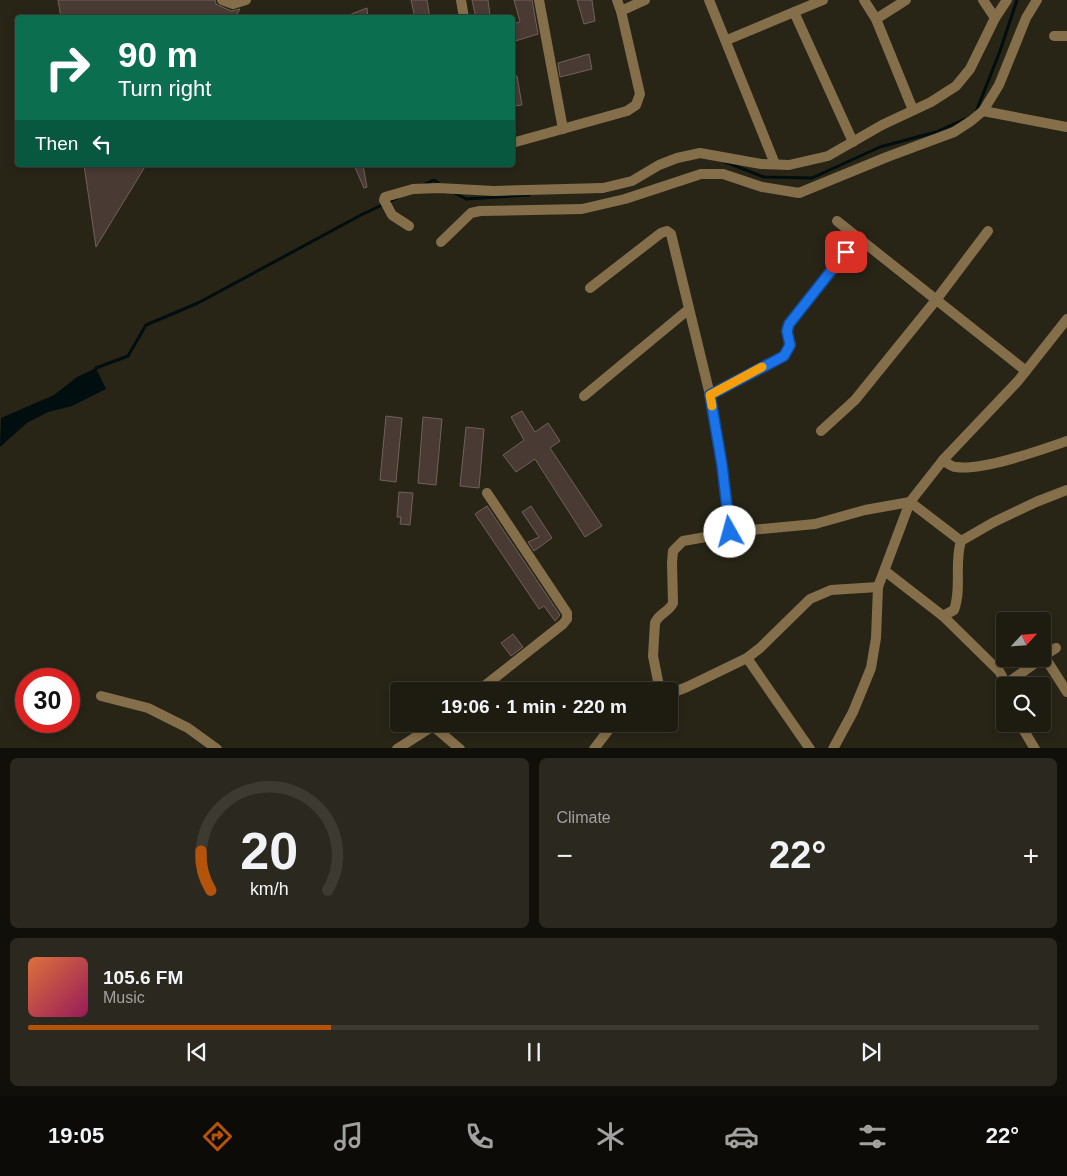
<!DOCTYPE html>
<meta charset="utf-8">
<style>
body{margin:0;font-family:Helvetica,sans-serif;background:#2b291f;color:#f1f3f6;height:100vh;display:flex;flex-direction:column;font-size:19px;white-space:nowrap}
*{box-sizing:border-box;margin:0}
p{font-size:16px;color:#a1a19f}
.icon{flex:none;width:28px;height:28px;fill:none;stroke:currentColor;stroke-width:2;stroke-linecap:round;stroke-linejoin:round}
.map{position:relative;height:748px;overflow:hidden}
.sheet{display:flex;flex-direction:column;gap:10px;padding:10px;background:#100f09;flex:1}
.sheet>*{flex:none}
.banner{position:absolute;left:15px;top:15px;width:500px;height:152px;border-radius:5px;box-shadow:0 2px 8px #0003,0 0 0 1px #3c3a31;background:#0b6e4f;color:#fff;overflow:hidden}
.needle{width:32px;rotate:64deg}
.fabs{position:absolute;left:996px;top:612px;display:grid;gap:10px}
.fabs a{display:grid;place-items:center;width:55px;height:55px;border-radius:5px;background:#1e1c11;box-shadow:0 2px 8px #0003,0 0 0 1px #3c3a31;font-size:25px}
.speed{position:absolute;left:15px;top:668px;display:flex;gap:10px;font-size:25px;font-weight:700;text-align:center}
.speed>*{display:grid;place-content:center;width:65px;height:65px;border-radius:50%;background:#1e1c11;box-shadow:0 2px 8px #0003,0 0 0 1px #3c3a31;line-height:1}
.speed .limit{border:8px solid #d22;background:#fff;color:#111}
.pin{position:absolute;display:grid;place-items:center;width:42px;height:42px;color:#fff;margin:-21px;border-radius:10px;box-shadow:0 2px 8px #0006}
.me{position:absolute;width:55px;margin:-28px;rotate:353deg;stroke-linejoin:round;filter:drop-shadow(0 0 4px #0008)}
.turn{display:flex;align-items:center;gap:18px;height:105px;padding:0 20px;font-size:22px}
.turn .icon{width:65px;height:65px;stroke-width:2.5}
.turn b{display:block;font-size:35px;line-height:42px}
.then{display:flex;align-items:center;height:48px;padding:0 20px;background:#0003;gap:10px;font-size:19px}
.big{font-size:38px;font-weight:700;line-height:1.1}
.sheet .widget{flex:1;display:flex;flex-direction:column;justify-content:center;gap:8px;min-width:0;padding:0 18px;border-radius:8px;background:#2b291f}
.sheet .dial{align-items:center;gap:0}
.dial svg{height:130px;overflow:visible;fill:none;stroke:#3c3a31;stroke-width:7;stroke-linecap:round;text-anchor:middle}
.dial text{fill:#f1f3f6;stroke:none}
.song{display:flex;align-items:center;gap:15px}
.cover{width:60px;height:60px;border-radius:8px;background:linear-gradient(135deg,hsl(20 70% 55%),hsl(330 70% 35%))}
.played{height:5px;border-radius:2px;background:linear-gradient(90deg,#b45309 30%,#3c3a31 30%)}
.keys{display:flex;justify-content:space-around;direction:ltr}
.heat{display:flex;justify-content:space-between;align-items:center;font-size:28px;direction:ltr}
.sheet .tiles{flex:1;display:grid;gap:10px;grid-template-columns:1fr 1fr}
.widget:last-child{grid-column:span 2}
.trip{position:absolute;left:390px;top:682px;width:288px;height:50px;border-radius:5px;background:#1e1c11;box-shadow:0 2px 8px #0003,0 0 0 1px #3c3a31;font-weight:700;line-height:50px;text-align:center}
.tab-bar{display:flex;height:80px;justify-content:space-around;align-items:center;background:#0c0b07;color:#a1a19f}
.tab-bar .icon{width:35px;height:35px}
.tab-bar .on{color:#b45309}
.tab-bar b{font-size:22px;color:#f1f3f6}
.map>svg:first-child{display:block}
</style>
<div class="map">
<svg width="1067" height="749" viewBox="0 0 1067 749">
<rect width="100%" height="100%" fill="#282517"/>
<!-- water -->
<polygon fill="#000e0f" points="96,368 106,389 72,406 48,412 27,423 0,447 1,418 54,395 77,377"/>
<g fill="none" stroke-linecap="round" stroke-linejoin="round">
<!-- stream -->
<g stroke="#000e0f" stroke-width="3">
<polyline points="976,112 1000,51 1017,0"/>
<polyline points="725,162 764,177 812,178 880,147 936,132 965,119"/>
<polyline points="425,184 434,180 441,185"/>
<polyline points="455,193 466,199 529,195"/>
<polyline points="96,368 128,356 146,325 198,303 361,215 397,198"/>
</g>
</g>
<!-- building -->
<g fill="#493a33" stroke="#716159">
<polygon points="58,0 215,0 216,4 220,6 231,11 240,9 235,18 61,18"/>
<polygon points="411,0 427,0 430,18 415,18"/>
<polygon points="472,0 488,0 490,15 476,18"/>
<polygon points="514,0 532,0 538,34 512,42 512,24 520,22"/>
<polygon points="577,0 592,0 595,21 584,24"/>
<polygon points="367,8 368,18 344,18 344,17"/>
<polygon points="589,54 592,69 560,77 558,63"/>
<polygon points="512,76 517,76 522,105 514,106"/>
<polygon points="84,165 146,165 96,247"/>
<polygon points="354,165 363,165 367,187 364,188"/>
<polygon points="522,411 535,432 548,423 560,441 550,448 602,526 585,537 535,459 516,472 503,455 524,440 511,417"/>
<polygon points="386,416 402,418 396,482 380,480"/>
<polygon points="423,417 442,419 436,485 418,483"/>
<polygon points="466,427 484,429 479,488 460,486"/>
<polygon points="399,492 413,493 410,525 400,524 401,517 397,517"/>
<polygon points="487,506 560,615 555,621 544,606 539,609 475,514"/>
<polygon points="531,506 552,538 534,551 528,542 539,537 522,512"/>
<polygon points="513,634 523,647 511,656 501,643"/>
</g>
<g fill="none" stroke-linecap="round" stroke-linejoin="round">
<!-- minor -->
<g stroke="#856f4b" stroke-width="10">
<polyline points="222,0 233,4 246,0"/>
<polyline points="461,0 464,18"/>
<polyline points="539,0 563,129"/>
<polyline points="709,0 775,164"/>
<polyline points="864,0 876,19 913,110"/>
<polyline points="983,0 995,18"/>
<polyline points="621,11 645,0"/>
<polyline points="794,12 853,142"/>
<polyline points="876,19 906,0"/>
<polyline points="1054,36 1067,36"/>
<polyline points="727,40 823,0"/>
<polyline points="983,111 1067,127"/>
<polyline points="512,143 627,111 636,105 640,94 621,11 617,0"/>
<polyline points="837,221 1026,371"/>
<polyline points="409,226 392,215 384,200 385,197 413,189 438,188 494,191 603,188 632,181 659,165 677,158 700,153 761,164 789,165 828,156 882,125 931,102 956,86 970,69 995,18 1007,0"/>
<polyline points="441,242 471,213 480,211 582,209 625,199 701,174 723,174 762,187 799,193 887,157 954,132 971,121 983,111 999,85 1026,18 1037,0"/>
<polyline points="590,288 661,233 667,231 671,234 710,395 722,465 730,533"/>
<polyline points="710,395 784,356 791,345 787,331 789,324 858,238"/>
<polyline points="584,396 689,309"/>
<polyline points="821,431 855,400 936,300 988,231"/>
<path d="M943,460C947,463 952,467 956,467C982,471 1041,450 1067,441"/>
<polyline points="885,571 943,616 999,671 1002,676 1005,698"/>
<path d="M943,616L954,610C962,589 954,563 961,541L994,522L1036,502L1067,490"/>
<polyline points="1044,656 1067,692"/>
<polyline points="1042,657 1056,648"/>
<polyline points="747,658 810,749"/>
<polyline points="1003,686 1041,659"/>
<polyline points="478,691 563,624 567,619 567,613 487,493"/>
<path d="M660,691L653,656L655,623C658,614 669,612 673,603L672,563L673,551L683,541L740,531L815,524L865,510L910,502L961,541"/>
<polyline points="669,694 687,687 747,658 760,648 810,599 831,590 878,587"/>
<polyline points="101,696 148,708 188,728 217,749"/>
<polyline points="1020,724 1035,749"/>
<polyline points="397,749 433,726 460,749"/>
<polyline points="594,749 613,724"/>
<polyline points="833,749 853,712 871,668 876,638 878,587 910,502 943,460 1018,381 1067,319"/>
</g>
</g>
<g fill="none" stroke-linecap="round" stroke-linejoin="round">
<defs>
<polyline id="route" points="730,532 722,465 710,395 784,356 790,345 787,331 789,324 846,252"/>
</defs>
<!-- route casing -->
<use href="#route" stroke="#114b97" stroke-width="12"/>
<!-- route -->
<use href="#route" stroke="#1a73e8" stroke-width="9"/>
<!-- slow -->
<polyline stroke="#f59e0b" stroke-width="9" points="712,406 710,395 762,367"/>
</g>
</svg>
<div class="fabs">
<a><svg class="needle" viewBox="-14 -14 28 28"><path d="M0-13l5 13h-10z" fill="#e53935"/><path d="M0 13l5-13h-10z" fill="#a1a19f"/></svg></a>
<a><svg class="icon" aria-label="search" viewBox="0 0 24 24"><circle cx="10" cy="10" r="6"/><path d="M15 15l6 6"/></svg></a>
</div>
<div class="speed"><div class="limit">30</div></div>
<div class="pin" style="left:846px;top:252px;background:#d93025"><svg class="icon" aria-label="arrive" viewBox="0 0 24 24"><path d="M6 21V4h12l-3 4 3 4H6"/></svg></div>
<svg class="me" style="left:730px;top:532px" viewBox="-20 -20 40 40"><circle r="19" fill="#fff"/><path d="M0-13L10 11 0 6-10 11z" fill="#1a73e8"/></svg>
<div class="trip">19:06 · 1 min · 220 m</div>
<div class="banner">
<div class="turn"><svg class="icon" aria-label="right" viewBox="0 0 24 24"><path d="M7 20v-9h11M14 6l5 5-5 5"/></svg><div><b>90 m</b>Turn right</div></div>
<div class="then">Then<svg class="icon" aria-label="left" viewBox="0 0 24 24"><path d="M17 20v-9H6M10 6l-5 5 5 5"/></svg></div>
</div>
</div>
<section class="sheet">
<div class="tiles">
<div class="widget dial"><svg viewBox="0 0 100 80">
<path d="M14 69A42 42 0 1 1 86 69"/>
<path d="M14 69A42 42 0 0 1 8 45" stroke="#b45309"/>
<text x="50" y="56" font-size="32" font-weight="700">20</text>
<text x="50" y="72" font-size="11">km/h</text>
</svg></div>
<div class="widget"><p>Climate</p>
<div class="heat"><a>−</a><b class="big">22°</b><a>+</a></div>
</div>
<div class="widget">
<div class="song"><i class="cover"></i><div><b>105.6 FM</b><p>Music</p></div></div>
<div class="played"></div>
<div class="keys"><svg class="icon" aria-label="previous" viewBox="0 0 24 24"><path d="M18 5L8 12l10 7zM5 5v14"/></svg><svg class="icon" aria-label="pause" viewBox="0 0 24 24"><path d="M8 5v14M16 5v14"/></svg><svg class="icon" aria-label="next" viewBox="0 0 24 24"><path d="M6 5l10 7-10 7zM19 5v14"/></svg></div>
</div>
</div>
</section>
<nav class="tab-bar">
<b>19:05</b>
<svg class="icon on" aria-label="directions" viewBox="0 0 24 24"><path d="M12 3l9 9-9 9-9-9zM9 14v-3h6M13 9l2 2-2 2"/></svg>
<svg class="icon" aria-label="music" viewBox="0 0 24 24"><path d="M9 18V5l10-2v13"/><circle cx="6" cy="18" r="3"/><circle cx="16" cy="16" r="3"/></svg>
<svg class="icon" aria-label="phone" viewBox="0 0 24 24"><path d="M5 4h4l2 5-3 2q2 4 5 5l2-3 5 2v4C11 20 4 13 5 4z"/></svg>
<svg class="icon" aria-label="climate" viewBox="0 0 24 24"><path d="M12 3v18M4 7l16 10M4 17L20 7"/></svg>
<svg class="icon" aria-label="car" viewBox="0 0 24 24"><path d="M5 17H2v-5l4-1 3-4h7l3 4 3 1v5h-3M9 17h6M6 11h13"/><circle cx="7" cy="17" r="2"/><circle cx="17" cy="17" r="2"/></svg>
<svg class="icon" aria-label="filters" viewBox="0 0 24 24"><path d="M4 7h16M4 17h16"/><circle cx="9" cy="7" r="2"/><circle cx="15" cy="17" r="2"/></svg>
<b>22°</b>
</nav>
